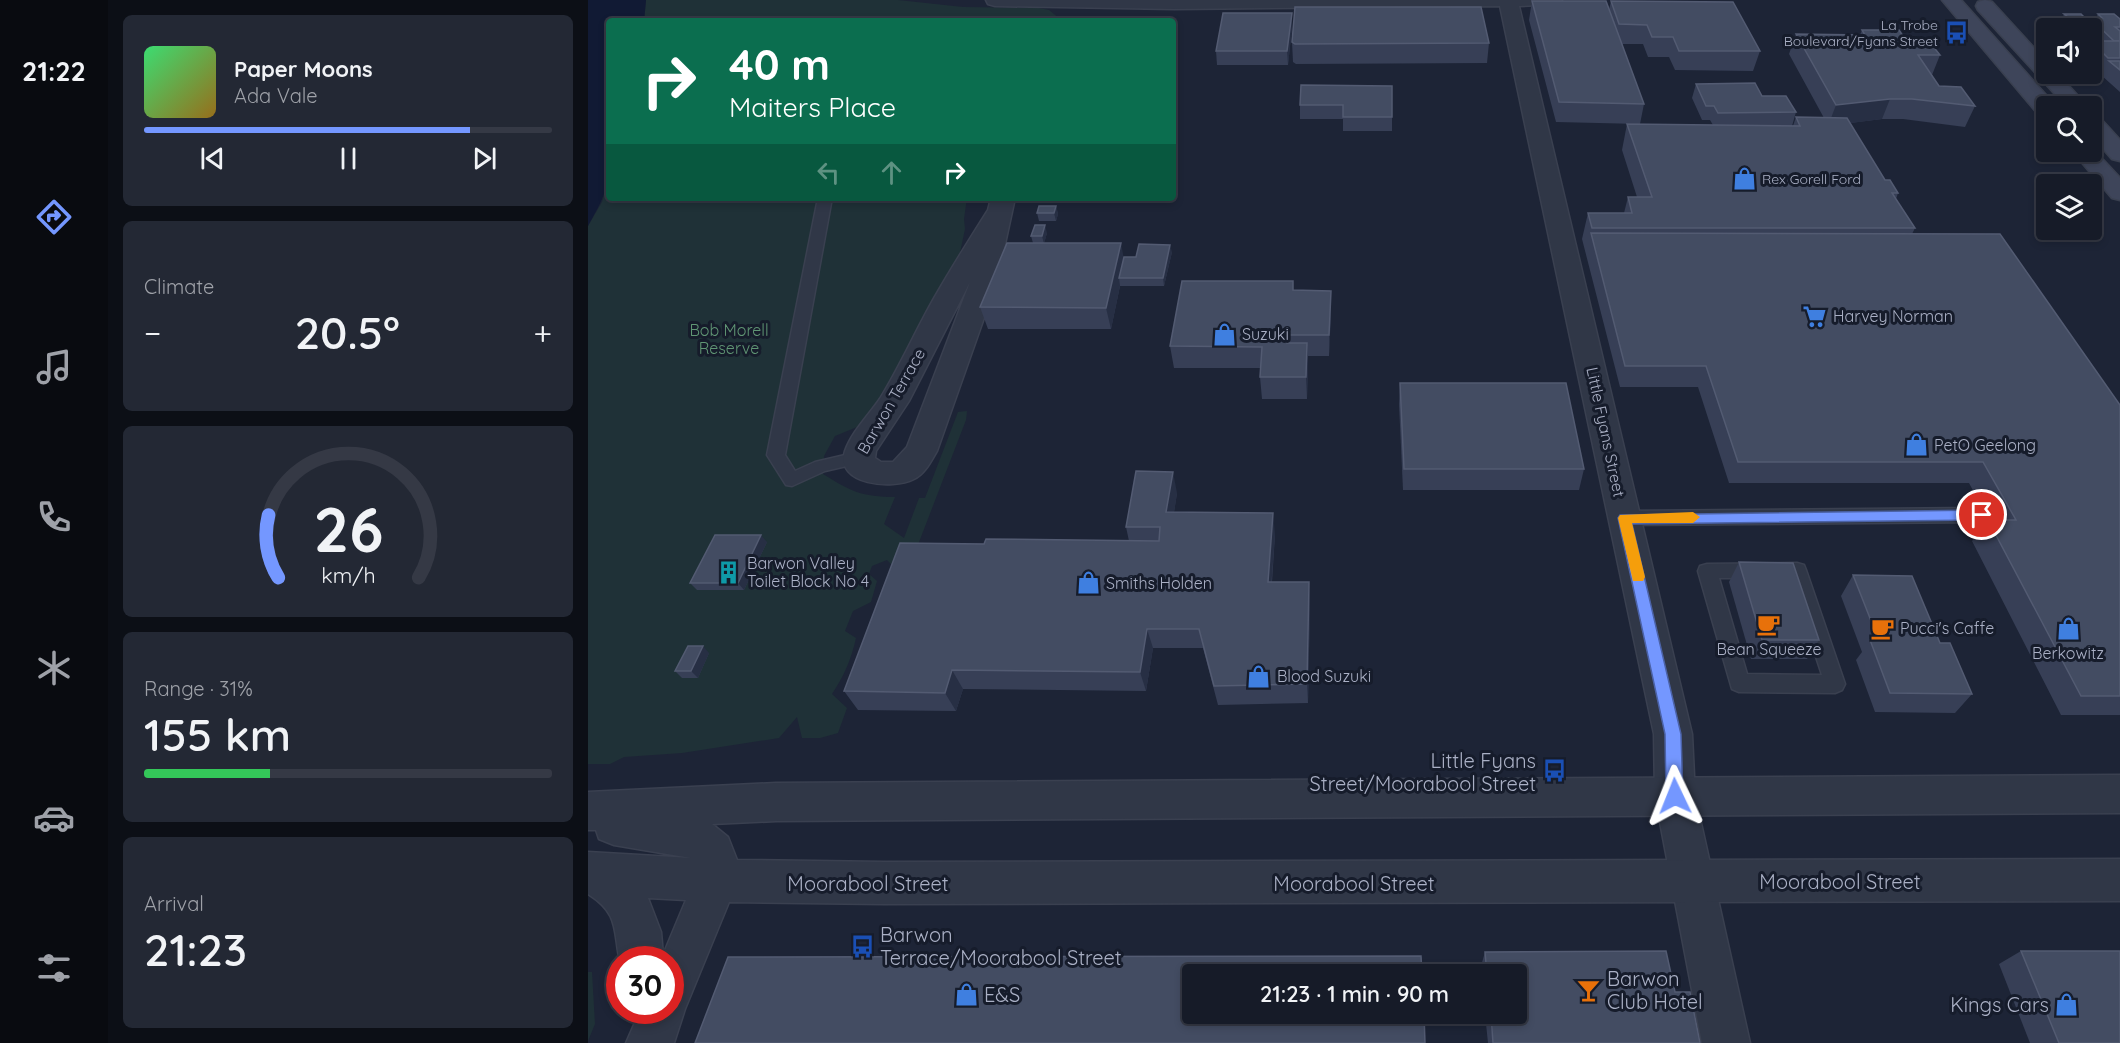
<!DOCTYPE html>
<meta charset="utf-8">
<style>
body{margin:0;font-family:Quicksand,sans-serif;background:#232834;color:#f1f3f6;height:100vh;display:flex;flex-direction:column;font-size:22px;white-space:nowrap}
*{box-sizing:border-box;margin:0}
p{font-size:20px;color:#9ea1a8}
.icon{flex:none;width:33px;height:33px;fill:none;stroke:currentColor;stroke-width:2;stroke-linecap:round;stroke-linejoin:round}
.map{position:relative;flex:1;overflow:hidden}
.drawer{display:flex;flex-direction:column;gap:15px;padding:15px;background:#0c0f16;width:480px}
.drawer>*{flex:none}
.banner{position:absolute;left:18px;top:18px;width:570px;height:183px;border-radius:6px;box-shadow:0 3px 9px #0003,0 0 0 2px #353945;background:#0b6e4f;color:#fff;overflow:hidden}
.fabs{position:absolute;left:1448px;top:18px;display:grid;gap:12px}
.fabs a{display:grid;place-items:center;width:66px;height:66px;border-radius:6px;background:#161b28;box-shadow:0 3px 9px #0003,0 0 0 2px #353945;font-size:30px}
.speed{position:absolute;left:18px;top:946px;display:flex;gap:12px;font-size:30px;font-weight:700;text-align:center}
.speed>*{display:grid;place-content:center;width:78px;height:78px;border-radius:50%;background:#161b28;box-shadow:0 3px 9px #0003,0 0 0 2px #353945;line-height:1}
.speed .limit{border:9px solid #d22;background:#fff;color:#111}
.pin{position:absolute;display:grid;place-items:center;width:51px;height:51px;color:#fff;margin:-26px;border:3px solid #fff;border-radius:50%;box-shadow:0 2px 6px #0007}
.me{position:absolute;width:66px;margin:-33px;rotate:358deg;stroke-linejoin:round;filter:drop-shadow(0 0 4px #0008)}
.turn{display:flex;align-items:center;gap:21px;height:126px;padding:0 24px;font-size:27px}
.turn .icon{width:78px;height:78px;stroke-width:2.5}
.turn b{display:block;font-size:42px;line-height:51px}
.lanes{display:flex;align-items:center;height:57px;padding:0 24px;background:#0003;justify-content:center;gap:30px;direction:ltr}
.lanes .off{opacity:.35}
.big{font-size:45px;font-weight:600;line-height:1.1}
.drawer .widget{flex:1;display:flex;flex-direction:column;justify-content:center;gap:9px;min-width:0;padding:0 21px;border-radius:9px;background:#232834}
.drawer .dial{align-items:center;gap:0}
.dial svg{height:156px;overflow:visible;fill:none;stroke:#353945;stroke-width:7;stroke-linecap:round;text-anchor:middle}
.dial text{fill:#f1f3f6;stroke:none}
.song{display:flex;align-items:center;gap:18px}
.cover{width:72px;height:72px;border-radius:9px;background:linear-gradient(135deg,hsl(140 70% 55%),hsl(40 70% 35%))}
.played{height:6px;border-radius:3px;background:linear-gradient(90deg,#7497ff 80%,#353945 80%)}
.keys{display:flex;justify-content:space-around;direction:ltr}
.heat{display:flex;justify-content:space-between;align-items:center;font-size:33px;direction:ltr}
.charge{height:9px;border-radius:4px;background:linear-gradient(90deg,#34c759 31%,#353945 0)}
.trip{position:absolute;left:594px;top:964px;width:345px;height:60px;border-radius:6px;background:#161b28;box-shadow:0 3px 9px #0003,0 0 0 2px #353945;font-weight:600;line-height:60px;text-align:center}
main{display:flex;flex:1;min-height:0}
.dock{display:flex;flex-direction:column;width:108px;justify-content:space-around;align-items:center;background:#090b10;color:#9ea1a8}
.dock .icon{width:42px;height:42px}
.dock .active{color:#7497ff}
.dock b{font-size:27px;color:#f1f3f6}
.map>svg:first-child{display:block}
</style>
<main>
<nav class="dock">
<b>21:22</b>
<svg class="icon active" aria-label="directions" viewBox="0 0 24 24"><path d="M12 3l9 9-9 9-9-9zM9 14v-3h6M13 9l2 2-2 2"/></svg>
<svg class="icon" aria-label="music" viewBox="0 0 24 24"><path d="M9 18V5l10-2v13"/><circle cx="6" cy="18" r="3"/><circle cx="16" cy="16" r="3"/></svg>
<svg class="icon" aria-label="phone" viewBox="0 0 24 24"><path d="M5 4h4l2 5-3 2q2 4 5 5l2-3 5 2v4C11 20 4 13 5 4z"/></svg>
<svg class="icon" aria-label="climate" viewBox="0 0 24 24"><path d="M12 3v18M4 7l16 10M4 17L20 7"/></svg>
<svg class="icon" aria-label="car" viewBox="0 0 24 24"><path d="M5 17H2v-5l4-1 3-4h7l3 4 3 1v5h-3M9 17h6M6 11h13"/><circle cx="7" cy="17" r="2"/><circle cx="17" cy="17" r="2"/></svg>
<svg class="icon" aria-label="filters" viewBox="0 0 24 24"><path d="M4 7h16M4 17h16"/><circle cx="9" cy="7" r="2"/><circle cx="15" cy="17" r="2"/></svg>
</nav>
<section class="drawer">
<div class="widget">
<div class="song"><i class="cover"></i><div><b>Paper Moons</b><p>Ada Vale</p></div></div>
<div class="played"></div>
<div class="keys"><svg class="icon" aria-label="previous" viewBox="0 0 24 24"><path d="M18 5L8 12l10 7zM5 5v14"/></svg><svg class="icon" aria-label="pause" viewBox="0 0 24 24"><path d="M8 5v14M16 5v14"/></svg><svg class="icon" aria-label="next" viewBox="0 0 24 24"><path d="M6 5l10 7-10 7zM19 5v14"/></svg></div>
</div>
<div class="widget"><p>Climate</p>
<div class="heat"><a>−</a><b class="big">20.5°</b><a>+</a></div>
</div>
<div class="widget dial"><svg viewBox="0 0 100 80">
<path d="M14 69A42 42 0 1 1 86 69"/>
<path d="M14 69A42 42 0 0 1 9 37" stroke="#7497ff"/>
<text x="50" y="56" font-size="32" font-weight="700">26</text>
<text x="50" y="72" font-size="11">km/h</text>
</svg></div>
<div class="widget"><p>Range · 31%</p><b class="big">155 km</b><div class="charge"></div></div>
<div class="widget"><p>Arrival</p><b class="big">21:23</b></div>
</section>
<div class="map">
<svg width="1532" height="1043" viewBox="0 0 1532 1043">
<rect width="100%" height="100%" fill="#1d2436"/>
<!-- green -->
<g fill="#1f3137">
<polygon points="58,0 310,0 375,7 451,8 461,10 472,19 471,21 56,21"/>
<path d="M21,181V198H379L376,219L377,229L370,262L307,381L274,425L247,436L236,456L235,474C262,491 274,497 307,497L296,524L316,538L331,498H337L370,412L379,411L378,420L323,563L304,565L299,560L284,566L281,574L289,581L283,602L265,611L257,631L268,638C263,660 256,676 244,694L259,708L250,733L232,738H214L209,717L191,738L94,753L36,757L22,764H0V226L14,202Z"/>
<polygon points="0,972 4,972 7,1024 0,1041"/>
</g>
<!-- water -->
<path fill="#111a34" d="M0,0H58L56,21H21V154L17,157L21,162C21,189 13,203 0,226Z"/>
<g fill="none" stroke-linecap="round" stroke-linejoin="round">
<defs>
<g id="service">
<polygon points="230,198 244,198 197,455 207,471 227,462 270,452 276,454 279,458 276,462 237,471 204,486 198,485 179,455"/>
<polygon points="1394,508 1400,510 1403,515 1400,520 1394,522 1036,525 1030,523 1027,518 1030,513 1036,511"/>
<path d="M1209,563L1216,565L1218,570L1257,684L1254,690L1247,693L1151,692L1144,689L1110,571L1112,566L1119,564ZM1131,578H1202L1234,675L1159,674Z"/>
</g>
<g id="minor">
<polygon points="398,0 974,0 972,4 931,6 1104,734 1107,796 1162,1043 1114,1043 1067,796 1066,734 912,6 586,9 407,6 400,4"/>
<path d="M403,198H427L409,281L349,451C343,461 337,474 326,479C305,490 246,485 257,451C264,431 282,414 293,397C312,366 327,332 345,300C362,270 381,240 400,210ZM382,282L319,447L305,462H293L287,458L288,451L321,401Z"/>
</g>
<path id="tertiary" d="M1532,775V813L188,821L124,824L140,837L149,860L296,862L1532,859V901L296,904L141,902L97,1009L86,1043H38L52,1011H82V960H32V962C25,931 32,914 0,894V852L103,858L26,845L11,839L8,830H0V792L188,783ZM60,898L98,900L75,955L73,932Z"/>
<g id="secondary">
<polygon points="1354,0 1373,0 1466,104 1467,106 1458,106 1458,116 1450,114"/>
<polygon points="1397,0 1404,2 1458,61 1458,74 1470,74 1499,106 1478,106 1390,10 1388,6 1390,2"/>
<polygon points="1503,115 1511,117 1532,140 1532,161 1524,159 1503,135"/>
<polygon points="1503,147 1532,178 1532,200 1524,198 1485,152 1503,152"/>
</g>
</defs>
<!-- service casing -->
<use href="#service" stroke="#3a4050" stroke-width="3"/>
<!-- minor casing -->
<use href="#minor" stroke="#3a4050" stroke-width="3"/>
<!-- tertiary casing -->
<use href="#tertiary" stroke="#3a4050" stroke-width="3"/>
<!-- secondary casing -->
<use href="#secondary" stroke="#3a4050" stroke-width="3"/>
<!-- service -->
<use href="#service" fill="#303747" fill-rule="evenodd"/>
<!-- minor -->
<use href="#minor" fill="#303747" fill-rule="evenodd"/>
<!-- tertiary -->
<use href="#tertiary" fill="#303747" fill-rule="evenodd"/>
<!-- secondary -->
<use href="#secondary" fill="#3e455a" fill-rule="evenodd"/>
</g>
<!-- wall -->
<g fill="#373f56">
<polygon points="944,1 1021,10 1023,1 1172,51 1165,71 1087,70 1081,57 1060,57 1055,44 1034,44 1056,104 1052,124 968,122 941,20"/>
<polygon points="1476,14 1500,21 1502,18 1508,18 1510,14 1532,19 1532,92 1513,75 1515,72 1512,72 1503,63 1503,37 1507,40 1515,41 1505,32 1503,35 1503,28 1464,28 1460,24 1464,17 1475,17"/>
<polygon points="704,27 700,65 629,65 628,51"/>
<polygon points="1274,30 1352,55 1344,75 1351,86 1387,106 1377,127 1315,119 1294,119 1262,123 1297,180 1310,193 1308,199 1327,228 1324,234 1532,405 1532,715 1473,715 1384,541 1401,520 1381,483 1141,483 1110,387 1032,387 994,239 1000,213 1036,213 1040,197 1049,197 1034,150 1039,124 1125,125 1122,120 1114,120 1104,98 1108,84 1174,96 1208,112 1204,126 1205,126 1208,117 1236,118 1201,54 1208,34 1272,35"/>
<polygon points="704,42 901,43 899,63 708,64 705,62"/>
<polygon points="713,85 804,117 804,131 755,131 755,119 712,119 712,105"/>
<polygon points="468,206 470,214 468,221 451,221 449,213"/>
<polygon points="459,233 456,243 536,257 548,257 584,252 576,286 532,286 523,329 400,329 392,307 445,243 443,236"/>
<polygon points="706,290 743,291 743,312 741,356 720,356 719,399 674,399 672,377 673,368 586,368 582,346"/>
<polygon points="812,383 996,469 991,490 815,490 811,404"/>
<polygon points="589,493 586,512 687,534 684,582 722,602 720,703 630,705 615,648 565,648 558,691 375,689 368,711 270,710 256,691 396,544 541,541 538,527"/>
<polygon points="179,542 156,590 109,590 102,583"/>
<polygon points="1151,562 1231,640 1219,659 1163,659 1141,582"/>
<polygon points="1265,575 1352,643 1384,694 1367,713 1287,712 1268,660 1274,652 1253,596"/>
<polygon points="121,653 110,678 94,678 87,671"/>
<polygon points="1433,951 1532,1043 1442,1043 1411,964"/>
<polygon points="897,952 1087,992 1112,1043 900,1043 897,1014 928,1014 928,975 894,975 893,966"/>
</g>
<!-- shaded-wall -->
<g fill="#272f44">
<polygon points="704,13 704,27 700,65 699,51"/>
<polygon points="1302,99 1294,119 1240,126 1248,105"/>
<polygon points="468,206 470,214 468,221 466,213"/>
<polygon points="457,225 459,233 456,244 454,236"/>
<polygon points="533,243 537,265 531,278 532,286 523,329 518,308"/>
<polygon points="582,245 584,252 576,286 575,278"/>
<polygon points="743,291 743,312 741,356 741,335"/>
<polygon points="719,343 720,364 719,399 718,377"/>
<polygon points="585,472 589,493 583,533 578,512"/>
<polygon points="685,513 687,534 682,602 680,582"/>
<polygon points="173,535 179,542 156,590 150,583"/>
<polygon points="721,582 722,602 720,703 719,684"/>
<polygon points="559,629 565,648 558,691 552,672"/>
<polygon points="115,646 121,653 110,678 103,671"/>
<polygon points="364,670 375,689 368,711 357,693"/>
</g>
<!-- building -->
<g fill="#434c62" stroke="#535b72" stroke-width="1.5">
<polygon points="944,1 1018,1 1056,104 971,102"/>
<polygon points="1023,1 1145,2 1172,51 1091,51 1085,37 1064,37 1059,25 1031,24"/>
<polygon points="707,7 893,7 901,43 707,44 704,42"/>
<polygon points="635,13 704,13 699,51 628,51"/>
<polygon points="1476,14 1493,14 1507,28 1475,28 1464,17 1480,17"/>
<polygon points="1510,14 1526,14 1532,19 1532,27 1527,27 1532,31 1532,41 1526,41 1502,18 1514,18"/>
<polygon points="1274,30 1311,30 1321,45 1344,45 1352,55 1330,55 1351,86 1373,87 1387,106 1324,99 1302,99 1248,105 1208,34 1277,35"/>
<polygon points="1503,37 1507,40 1513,41 1503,41"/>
<polygon points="1503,41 1532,41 1532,58 1520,58"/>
<polygon points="1521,61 1532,61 1532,70"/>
<polygon points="1167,83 1174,96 1198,96 1208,112 1130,113 1126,106 1118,106 1108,84"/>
<polygon points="713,85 804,86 804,117 755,117 755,105 712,105"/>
<polygon points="1208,117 1259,118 1297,180 1302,180 1310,193 1304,193 1327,228 1004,228 1000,213 1044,213 1040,197 1064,197 1039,124 1212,126"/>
<polygon points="451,206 468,206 466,213 449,213"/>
<polygon points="447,225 457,225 454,236 443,236"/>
<polygon points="1003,233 1412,234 1532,405 1532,696 1493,696 1400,520 1428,520 1395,462 1150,462 1118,366 1037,366"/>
<polygon points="419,243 533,243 518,308 392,307"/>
<polygon points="551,244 582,245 575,278 531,278 536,257 548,257"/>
<polygon points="594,281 705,281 705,290 743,291 741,335 699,335 699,343 719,343 718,377 672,377 674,347 582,346"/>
<polygon points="812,383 978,383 996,469 816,469"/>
<polygon points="548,471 585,472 578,512 685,513 680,582 721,582 719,684 626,686 611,629 559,629 552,672 364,670 357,693 256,691 312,543 396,544 398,539 571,541 572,527 538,527"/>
<polygon points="127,535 173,535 150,583 102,583"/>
<polygon points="1151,562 1205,563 1231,640 1174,640"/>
<polygon points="1265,575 1324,576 1352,643 1362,643 1384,694 1302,693 1282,640 1291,641"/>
<polygon points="100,646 115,646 103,671 87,671"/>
<polygon points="1078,951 1087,992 1102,992 1112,1043 905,1043 903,1014 928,1014 928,975 899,975 897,952"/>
<polygon points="1433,951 1532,951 1532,1043 1471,1043"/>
<polygon points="833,956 834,975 604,975 604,1014 836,1014 837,1043 107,1043 140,957"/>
</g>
<!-- route -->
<polygon fill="#7497ff" stroke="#4b62a6" stroke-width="1.5" points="1394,510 1400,515 1394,520 1044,524 1093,734 1095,796 1093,802 1087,804 1081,802 1078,796 1077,734 1030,518 1032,515"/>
<!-- slow -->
<polygon fill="#f59e0b" points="1105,512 1112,517 1105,523 1044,523 1057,577 1055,581 1045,581 1030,518 1032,515"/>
<!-- icons -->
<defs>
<symbol id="bus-bare" viewBox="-9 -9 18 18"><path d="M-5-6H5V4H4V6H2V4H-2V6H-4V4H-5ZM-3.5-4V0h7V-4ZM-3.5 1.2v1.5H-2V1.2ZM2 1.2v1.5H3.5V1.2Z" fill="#1a4fb4" stroke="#161c2b" stroke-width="2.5" paint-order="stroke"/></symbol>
<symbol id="shop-bare" viewBox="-9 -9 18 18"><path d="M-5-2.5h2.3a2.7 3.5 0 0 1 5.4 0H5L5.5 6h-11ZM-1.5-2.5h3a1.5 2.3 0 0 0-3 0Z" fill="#3f7fe0" stroke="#161c2b" stroke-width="2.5" paint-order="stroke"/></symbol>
<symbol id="supermarket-bare" viewBox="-9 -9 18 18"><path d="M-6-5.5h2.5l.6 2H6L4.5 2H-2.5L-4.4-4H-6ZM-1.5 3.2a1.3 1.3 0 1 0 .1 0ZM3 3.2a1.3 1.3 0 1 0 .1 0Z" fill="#3f7fe0" stroke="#161c2b" stroke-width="2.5" paint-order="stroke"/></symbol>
<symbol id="building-bare" viewBox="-9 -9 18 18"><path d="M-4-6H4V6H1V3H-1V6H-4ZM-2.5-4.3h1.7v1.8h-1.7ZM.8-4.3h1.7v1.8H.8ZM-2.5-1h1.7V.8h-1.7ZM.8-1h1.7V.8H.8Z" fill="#0f9aa8" stroke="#161c2b" stroke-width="2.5" paint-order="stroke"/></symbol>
<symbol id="cafe-bare" viewBox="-9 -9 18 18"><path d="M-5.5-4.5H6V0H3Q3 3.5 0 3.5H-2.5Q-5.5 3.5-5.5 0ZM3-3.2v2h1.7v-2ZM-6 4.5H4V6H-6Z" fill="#e8710a" stroke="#161c2b" stroke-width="2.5" paint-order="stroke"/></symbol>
<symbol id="bar-bare" viewBox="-9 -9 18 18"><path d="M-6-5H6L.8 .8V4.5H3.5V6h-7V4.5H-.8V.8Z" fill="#e8710a" stroke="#161c2b" stroke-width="2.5" paint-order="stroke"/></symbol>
</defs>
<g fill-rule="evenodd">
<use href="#bus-bare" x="1352" y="16" width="33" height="33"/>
<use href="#shop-bare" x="1140" y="162" width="33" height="33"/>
<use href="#supermarket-bare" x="1210" y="300" width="33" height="33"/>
<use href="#shop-bare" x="620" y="318" width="33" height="33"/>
<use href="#shop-bare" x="1312" y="428" width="33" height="33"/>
<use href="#building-bare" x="124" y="556" width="33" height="33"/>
<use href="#shop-bare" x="484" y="566" width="33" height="33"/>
<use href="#cafe-bare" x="1164" y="608" width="33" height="33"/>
<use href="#cafe-bare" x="1278" y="612" width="33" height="33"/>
<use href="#shop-bare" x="1464" y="612" width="33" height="33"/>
<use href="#shop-bare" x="654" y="660" width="33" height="33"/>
<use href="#bus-bare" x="950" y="754" width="33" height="33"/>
<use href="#bus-bare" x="258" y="930" width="33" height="33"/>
<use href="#bar-bare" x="984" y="974" width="33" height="33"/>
<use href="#shop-bare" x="362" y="978" width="33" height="33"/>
<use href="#shop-bare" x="1462" y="988" width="33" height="33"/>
</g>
<g text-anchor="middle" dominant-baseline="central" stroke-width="6" stroke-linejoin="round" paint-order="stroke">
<!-- far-poi labels -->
<g font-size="14" fill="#aab0c5" stroke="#161c2b" text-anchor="end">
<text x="1350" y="25">La Trobe<tspan x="1350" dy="16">Boulevard/Fyans Street</tspan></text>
<text x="1174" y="179" text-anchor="start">Rex Gorell Ford</text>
</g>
<!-- poi labels -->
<g font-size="16" fill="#aab0c5" stroke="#161c2b" text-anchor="start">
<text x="1245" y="316">Harvey Norman</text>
<text x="654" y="334">Suzuki</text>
<text x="1346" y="445">PetO Geelong</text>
<text x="159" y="563">Barwon Valley<tspan x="159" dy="18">Toilet Block No 4</tspan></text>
<text x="518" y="583">Smiths Holden</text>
<text x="1312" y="628">Pucci's Caffe</text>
<text x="1181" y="649" text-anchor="middle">Bean Squeeze</text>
<text x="1480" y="653" text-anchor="middle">Berkowitz</text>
<text x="689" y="676">Blood Suzuki</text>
</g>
<!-- park labels -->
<g font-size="16" fill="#609674" stroke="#161c2b">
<text x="141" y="330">Bob Morell<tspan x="141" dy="18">Reserve</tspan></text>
</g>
<!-- street labels -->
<g font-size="16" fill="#aab0c5" stroke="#161c2b">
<text transform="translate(303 401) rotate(-60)">Barwon Terrace</text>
<text transform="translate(1018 432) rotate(78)">Little Fyans Street</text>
</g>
<!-- near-poi labels -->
<g font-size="20" fill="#aab0c5" stroke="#161c2b" text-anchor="start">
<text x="948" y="760" text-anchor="end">Little Fyans<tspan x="948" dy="23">Street/Moorabool Street</tspan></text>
<text x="292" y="934">Barwon<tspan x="292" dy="23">Terrace/Moorabool Street</tspan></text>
<text x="1019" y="978">Barwon<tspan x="1019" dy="23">Club Hotel</tspan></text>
<text x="396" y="994">E&amp;S</text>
<text x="1461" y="1004" text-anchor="end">Kings Cars</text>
</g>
<!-- near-street labels -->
<g font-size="20" fill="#aab0c5" stroke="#161c2b">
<text x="1252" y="881">Moorabool Street</text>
<text x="280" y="883">Moorabool Street</text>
<text x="766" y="883">Moorabool Street</text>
</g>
</g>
</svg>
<div class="fabs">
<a><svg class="icon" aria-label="sound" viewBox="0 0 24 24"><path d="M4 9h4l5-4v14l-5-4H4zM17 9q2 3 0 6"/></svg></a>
<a><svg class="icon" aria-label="search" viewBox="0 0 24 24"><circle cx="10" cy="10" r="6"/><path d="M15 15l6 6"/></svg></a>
<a><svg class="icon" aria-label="layers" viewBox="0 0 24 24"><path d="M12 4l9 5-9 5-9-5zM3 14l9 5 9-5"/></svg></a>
</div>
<div class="speed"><div class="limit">30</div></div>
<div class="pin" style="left:1394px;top:515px;background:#d93025"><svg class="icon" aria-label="arrive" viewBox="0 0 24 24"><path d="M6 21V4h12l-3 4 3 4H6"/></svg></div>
<svg class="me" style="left:1087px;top:796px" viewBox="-20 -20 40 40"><path d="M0-17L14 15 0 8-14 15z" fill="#7497ff" stroke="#fff" stroke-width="4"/></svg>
<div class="trip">21:23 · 1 min · 90 m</div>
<div class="banner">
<div class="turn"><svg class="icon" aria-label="right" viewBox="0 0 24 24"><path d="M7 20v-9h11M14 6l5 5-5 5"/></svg><div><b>40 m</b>Maiters Place</div></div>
<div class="lanes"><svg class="icon off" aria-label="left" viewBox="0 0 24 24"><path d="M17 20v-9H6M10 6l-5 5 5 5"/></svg><svg class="icon off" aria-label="ahead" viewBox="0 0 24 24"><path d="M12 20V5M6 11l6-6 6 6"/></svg><svg class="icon" aria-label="right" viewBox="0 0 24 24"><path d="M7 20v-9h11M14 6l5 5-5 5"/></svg></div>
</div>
</div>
</main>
